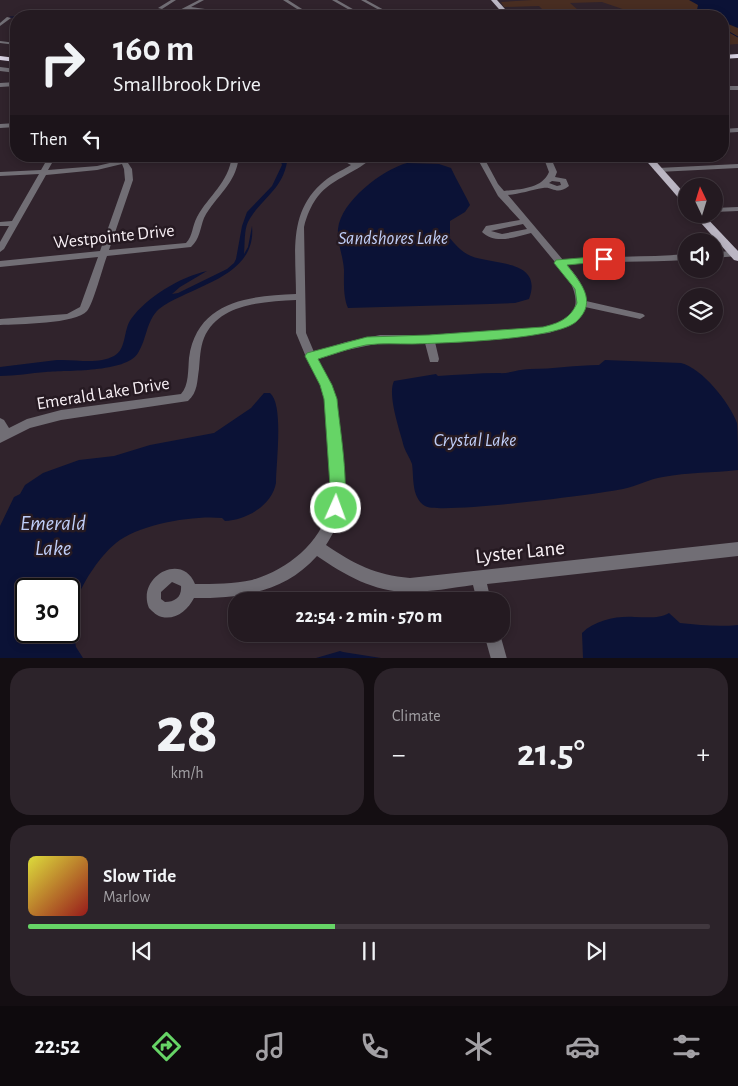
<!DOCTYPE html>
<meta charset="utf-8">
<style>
body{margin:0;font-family:"Alegreya Sans",sans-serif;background:#2c232a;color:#f1f3f6;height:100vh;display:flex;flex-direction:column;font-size:19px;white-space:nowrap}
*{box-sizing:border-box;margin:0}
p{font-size:16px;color:#a3a1a5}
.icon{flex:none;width:28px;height:28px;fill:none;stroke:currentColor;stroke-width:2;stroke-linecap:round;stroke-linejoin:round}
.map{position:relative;height:658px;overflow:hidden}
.sheet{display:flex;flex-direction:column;gap:10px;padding:10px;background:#140e12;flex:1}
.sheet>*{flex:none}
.top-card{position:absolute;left:10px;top:10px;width:719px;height:152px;border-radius:20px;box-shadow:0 2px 8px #0003,0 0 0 1px #41383f;background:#241a21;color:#f1f3f6;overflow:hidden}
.needle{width:32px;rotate:356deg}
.fabs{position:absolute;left:678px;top:178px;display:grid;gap:10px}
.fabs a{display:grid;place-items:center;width:45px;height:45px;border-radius:50%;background:#241a21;box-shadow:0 2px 8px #0003,0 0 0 1px #41383f;font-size:25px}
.speed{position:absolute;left:15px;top:578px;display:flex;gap:10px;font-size:25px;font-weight:700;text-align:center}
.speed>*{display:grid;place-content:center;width:65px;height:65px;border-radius:50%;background:#241a21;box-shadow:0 2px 8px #0003,0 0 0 1px #41383f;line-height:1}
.speed .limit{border:2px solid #111;border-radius:8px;background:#fff;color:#111}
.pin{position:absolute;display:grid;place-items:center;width:42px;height:42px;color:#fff;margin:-21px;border-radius:10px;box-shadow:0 2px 8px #0006}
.me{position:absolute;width:55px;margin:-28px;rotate:2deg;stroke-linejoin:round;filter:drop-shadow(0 0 4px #0008)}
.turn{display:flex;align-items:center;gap:18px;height:105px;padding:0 20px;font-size:22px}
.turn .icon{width:65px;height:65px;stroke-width:2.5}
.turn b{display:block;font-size:35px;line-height:42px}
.then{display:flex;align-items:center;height:48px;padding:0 20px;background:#0003;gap:10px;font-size:19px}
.big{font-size:38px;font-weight:700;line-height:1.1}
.sheet .card{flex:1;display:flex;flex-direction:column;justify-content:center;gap:8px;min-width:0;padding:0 18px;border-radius:20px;background:#2c232a}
.sheet .dial{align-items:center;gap:0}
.dial b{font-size:65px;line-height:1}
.song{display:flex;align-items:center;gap:15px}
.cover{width:60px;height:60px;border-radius:8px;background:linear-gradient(135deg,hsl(60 70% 55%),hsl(0 70% 35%))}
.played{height:5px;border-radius:2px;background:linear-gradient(90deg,#66d466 45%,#41383f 45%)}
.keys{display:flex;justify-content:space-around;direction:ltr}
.heat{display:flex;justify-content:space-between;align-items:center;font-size:28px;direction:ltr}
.sheet .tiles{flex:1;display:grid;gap:10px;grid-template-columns:1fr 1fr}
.card:last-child{grid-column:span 2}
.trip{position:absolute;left:228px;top:592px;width:282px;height:50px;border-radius:20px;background:#241a21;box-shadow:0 2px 8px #0003,0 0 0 1px #41383f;font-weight:700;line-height:50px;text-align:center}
.menu{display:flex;height:80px;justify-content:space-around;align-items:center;background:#0e0a0d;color:#a3a1a5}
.menu .icon{width:35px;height:35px}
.menu .on{color:#66d466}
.menu b{font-size:22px;color:#f1f3f6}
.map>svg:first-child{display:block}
</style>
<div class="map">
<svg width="738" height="659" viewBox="0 0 738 659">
<rect width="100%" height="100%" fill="#30232c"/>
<!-- green -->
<polygon fill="#482d21" points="532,0 738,0 738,44 723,45 722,16 643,16 602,2 570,3 585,16 549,16 539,6 504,7 501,2"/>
<!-- water -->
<g fill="#0b1236" fill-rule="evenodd">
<path d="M689,0H738V28L723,22L722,16C713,16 704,16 697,10L698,5Z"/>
<path d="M279,156H283L287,162C282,191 260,199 248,222C244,230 245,244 244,254L248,247L252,226C257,278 191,285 159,309C146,321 147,339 138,353C126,373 66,370 46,372C31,373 15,376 0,376V367C19,365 38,362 57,360C76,359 97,365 114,356C127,349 123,330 131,319C147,297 180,277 207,271L180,287L172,294L178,293L227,269L234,263L236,259L242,226L247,212L272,186L282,165Z"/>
<path d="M407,163L439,164L451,168C457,181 465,194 470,205L465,212L450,221V234L448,236C455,244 461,252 471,256C492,265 544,259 529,299L515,303L490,304L348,308C343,297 344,281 344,270C343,255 337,243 338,229C341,201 382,170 407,163Z"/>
<path d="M605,360L681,363C702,368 730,403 737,423C738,433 738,458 738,470C713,473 688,472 663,477C649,479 637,486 623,489C599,494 439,515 425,506C411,497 414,477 412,464C410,458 406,453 404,447C400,431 387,395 394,381L436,374L438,376C457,375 478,373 499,373C509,374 519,369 530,369C553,369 576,365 599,365Z"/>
<path d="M264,393H270C284,404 276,463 276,483C272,505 247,520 225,521L222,518C194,515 139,524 116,543C101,555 84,580 77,599L78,606L72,625L76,647L83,658H0V526L14,497L20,494L25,485L43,473L79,460L114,456L150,445L214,433L251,408ZM26,589H69V631H26Z"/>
<path d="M669,613L680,623C700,625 718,627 738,625V658H583L582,633C595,620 617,616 634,617C646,617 659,619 669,613Z"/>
<polygon points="340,651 343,652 381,658 316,658"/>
</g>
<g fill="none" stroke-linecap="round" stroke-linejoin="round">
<!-- stream -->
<g stroke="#0b1236" stroke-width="1">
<polyline points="10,17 16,17"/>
<polyline points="722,28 738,37"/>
</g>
<!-- minor -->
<g fill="#716e75" fill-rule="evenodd">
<polygon points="171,0 176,0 162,9 158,8"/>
<polygon points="199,0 204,0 191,7 226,12 239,16 187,9 173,16 168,16"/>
<polygon points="283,0 288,0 313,16 308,16"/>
<polygon points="332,0 337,0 365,16 360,16"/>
<polygon points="361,0 366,0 395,16 390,16"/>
<polygon points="7,17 11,18 0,26 0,23"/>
<polygon points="0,41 16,43 16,45 0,43"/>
<polygon points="0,67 16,69 16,73 0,71"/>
<polygon points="16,82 16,86 0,87 0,83"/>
<rect x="722" y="86" width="16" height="4"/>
<polygon points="16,123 16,127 0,128 0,124"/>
<polygon points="738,128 738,132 722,133 722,129"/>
<path d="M49,156H56L48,170L97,166L139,156H152L128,163L132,169L133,180L109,250L186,243C193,236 192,226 197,217C209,195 228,184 232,156H239C236,185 216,195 204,218C200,228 200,239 191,247L107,256C103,266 93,305 87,311C76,324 18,324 0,325V319L67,314L80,307L98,257L0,267V261L100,251L125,180L124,169L122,164L97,170L46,175L4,249L0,252V242L9,226H0V222L12,221L39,174L0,176V172L41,170Z"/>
<path d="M334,156H343L356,162L366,156H375C343,183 317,178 304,227L306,333L314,352L346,342L380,335H429L548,327C576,317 582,306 569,279L531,233C515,237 495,245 482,232L486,226L520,220L498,196L476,156H483L498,184L504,191C520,189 542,189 549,172L543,156H550L557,172L555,177L566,179L569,186C556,196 553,186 543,188C531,190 520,194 508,195L563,260C604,255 645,258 686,254V260C646,263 606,260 567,265C576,275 585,286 586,301L643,314L645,316L640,319L585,307L578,319L572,324L549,333L435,342L439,359L438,362H430L425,343H380L347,350L318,359C339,397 338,416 342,458C343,474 346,491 343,507C340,521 333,534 326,545C354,564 375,575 410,578L738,542V556L487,584L491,601H477L473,585C452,588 430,592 408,592C374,592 345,575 317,556C284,593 241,598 194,598C188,610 176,620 162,617C157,616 153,612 149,608C136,577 182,551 195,584C214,584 234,584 252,580C291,569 328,537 331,495L326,405L319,382L306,357L296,333V300C263,302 219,303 204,338C200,348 200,359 199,369C197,381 198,392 188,401L61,420L30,428L0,443V418L4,420L9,428L27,419L61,410L181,394C189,386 188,369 189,358C197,301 249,296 296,294C296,254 288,214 321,184C329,176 341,171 351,165ZM552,181L560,182L561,185L557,186L549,183ZM523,224L527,229L502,234L491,231ZM172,582L181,586C182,597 175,602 165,602L161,599V592Z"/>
<polygon points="738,164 738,168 658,172 654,170 658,168"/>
<polygon points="738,207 738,211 714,212 714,208"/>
<polygon points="734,251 737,252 737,256 714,258 714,252"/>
<polygon points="484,634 500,634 507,659 491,659"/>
</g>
<!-- major -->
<g fill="#bbb6c3" fill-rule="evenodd">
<polygon points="491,0 497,0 511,16 505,16"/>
<polygon points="642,156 651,156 686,195 686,204 683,203"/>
<polygon points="693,214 703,214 738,251 738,261 734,260"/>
</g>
<!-- highway -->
<g fill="#d8d2e2" fill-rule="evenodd">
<polygon points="738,54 738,58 722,59 722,55"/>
<polygon points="0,56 16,58 16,62 0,60"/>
</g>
</g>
<!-- route -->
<path fill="#66d466" stroke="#428a42" d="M604,256L608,257V261L567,265C580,282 598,301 577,321C558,340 443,343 412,344C397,344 381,343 366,345C350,348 334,354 318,359L332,385L337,399C339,424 351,492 342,512L336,514L331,512L329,508L330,486L324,399L320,385L305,356L307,353L367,337L429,335L543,327C559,323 570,319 577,303L575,289L554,263L556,260Z"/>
<g text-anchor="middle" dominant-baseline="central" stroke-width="5" stroke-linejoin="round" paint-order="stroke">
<!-- street labels -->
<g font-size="18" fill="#f8f0f5" stroke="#261a22">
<text transform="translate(114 237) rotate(-6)">Westpointe Drive</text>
<text transform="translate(103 394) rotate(-9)">Emerald Lake Drive</text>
</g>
<!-- water labels -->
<g font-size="19" font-style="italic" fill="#bfcdf7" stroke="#261a22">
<text x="393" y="238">Sandshores Lake</text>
<text x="475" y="440">Crystal Lake</text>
</g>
<!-- near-street labels -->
<g font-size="21" fill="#f8f0f5" stroke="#261a22">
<text transform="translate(520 552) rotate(-6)">Lyster Lane</text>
</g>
<!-- near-water labels -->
<g font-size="22" font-style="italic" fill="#bfcdf7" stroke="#261a22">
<text x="53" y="523">Emerald<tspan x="53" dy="25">Lake</tspan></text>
</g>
</g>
</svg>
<div class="fabs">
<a><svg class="needle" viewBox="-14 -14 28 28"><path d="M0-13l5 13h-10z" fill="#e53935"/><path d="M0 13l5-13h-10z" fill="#a3a1a5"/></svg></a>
<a><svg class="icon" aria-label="sound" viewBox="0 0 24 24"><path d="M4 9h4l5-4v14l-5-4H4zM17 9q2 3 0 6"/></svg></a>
<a><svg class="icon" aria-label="layers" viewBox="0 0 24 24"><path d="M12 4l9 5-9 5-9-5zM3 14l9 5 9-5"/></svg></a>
</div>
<div class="speed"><div class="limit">30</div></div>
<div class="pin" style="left:604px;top:259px;background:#d93025"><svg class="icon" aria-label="arrive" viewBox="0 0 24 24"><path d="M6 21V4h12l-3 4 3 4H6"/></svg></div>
<svg class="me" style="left:336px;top:508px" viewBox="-20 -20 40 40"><circle r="17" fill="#66d466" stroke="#fff" stroke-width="3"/><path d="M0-11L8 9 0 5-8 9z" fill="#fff"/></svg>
<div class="trip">22:54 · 2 min · 570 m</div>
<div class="top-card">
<div class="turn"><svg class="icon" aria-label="right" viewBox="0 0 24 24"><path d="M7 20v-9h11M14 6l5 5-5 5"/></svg><div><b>160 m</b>Smallbrook Drive</div></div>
<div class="then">Then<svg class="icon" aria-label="left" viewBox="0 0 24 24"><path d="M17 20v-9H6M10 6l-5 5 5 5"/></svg></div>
</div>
</div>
<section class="sheet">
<div class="tiles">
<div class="card dial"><b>28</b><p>km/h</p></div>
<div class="card"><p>Climate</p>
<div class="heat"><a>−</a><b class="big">21.5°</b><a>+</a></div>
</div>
<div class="card">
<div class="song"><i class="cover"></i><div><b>Slow Tide</b><p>Marlow</p></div></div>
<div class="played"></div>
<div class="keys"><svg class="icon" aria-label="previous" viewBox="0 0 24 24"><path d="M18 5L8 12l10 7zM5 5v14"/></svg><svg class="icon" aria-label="pause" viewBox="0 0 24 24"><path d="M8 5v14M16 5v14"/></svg><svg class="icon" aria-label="next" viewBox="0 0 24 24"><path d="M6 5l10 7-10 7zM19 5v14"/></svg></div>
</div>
</div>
</section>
<nav class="menu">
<b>22:52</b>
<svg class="icon on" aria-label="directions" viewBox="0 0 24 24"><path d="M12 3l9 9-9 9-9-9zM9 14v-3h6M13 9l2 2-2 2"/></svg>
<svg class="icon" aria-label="music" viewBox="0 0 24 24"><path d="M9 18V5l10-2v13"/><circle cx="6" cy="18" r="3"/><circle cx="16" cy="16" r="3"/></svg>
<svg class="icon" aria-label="phone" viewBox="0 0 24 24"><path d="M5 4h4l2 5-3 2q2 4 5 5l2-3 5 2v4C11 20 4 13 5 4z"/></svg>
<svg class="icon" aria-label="climate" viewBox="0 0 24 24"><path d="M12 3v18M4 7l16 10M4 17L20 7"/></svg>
<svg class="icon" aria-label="car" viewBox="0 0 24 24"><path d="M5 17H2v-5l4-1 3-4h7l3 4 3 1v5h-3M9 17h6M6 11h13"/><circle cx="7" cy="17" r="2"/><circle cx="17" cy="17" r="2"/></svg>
<svg class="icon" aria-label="filters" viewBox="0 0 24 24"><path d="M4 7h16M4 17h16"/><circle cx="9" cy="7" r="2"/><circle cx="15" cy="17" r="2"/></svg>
</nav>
